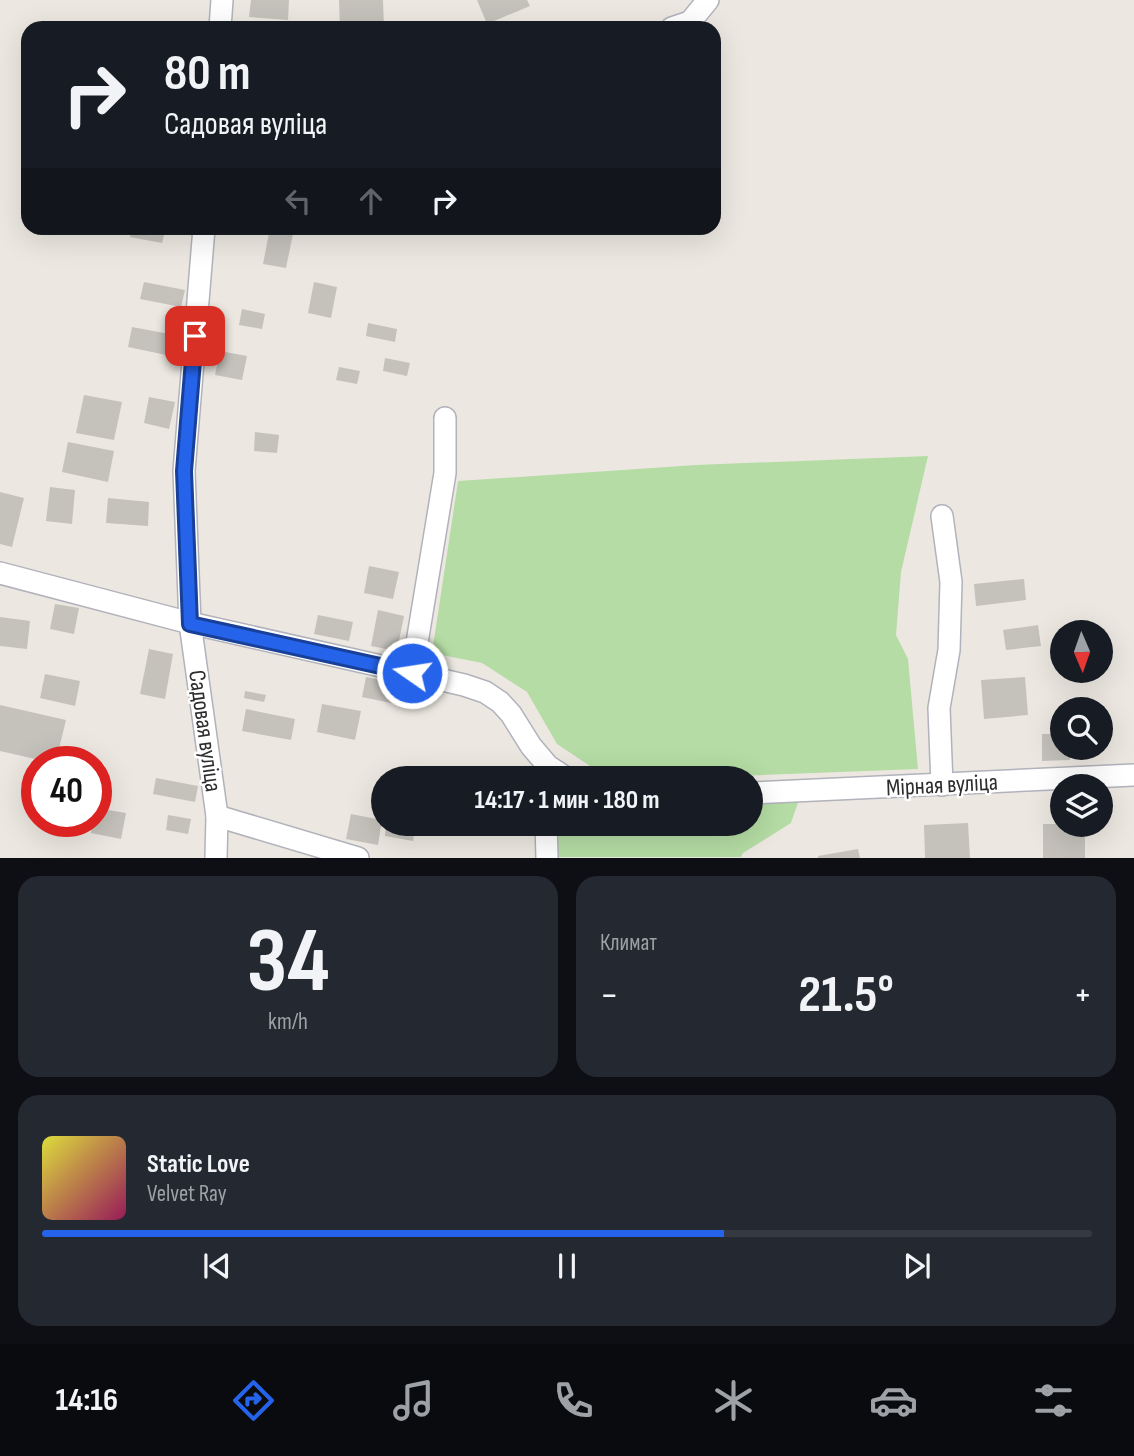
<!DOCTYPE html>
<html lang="ru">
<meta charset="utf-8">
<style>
body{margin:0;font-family:"Sofia Sans Condensed",sans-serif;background:#242831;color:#f1f3f6;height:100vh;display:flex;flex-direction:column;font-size:26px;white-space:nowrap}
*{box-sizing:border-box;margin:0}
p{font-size:23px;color:#9ea1a6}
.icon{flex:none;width:38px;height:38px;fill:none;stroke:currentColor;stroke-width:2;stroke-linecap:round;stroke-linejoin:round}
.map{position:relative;height:858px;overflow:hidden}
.sheet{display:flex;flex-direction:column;gap:18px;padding:18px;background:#0d0f14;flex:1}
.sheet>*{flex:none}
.hud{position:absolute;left:21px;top:21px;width:700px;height:214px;border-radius:21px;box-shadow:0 7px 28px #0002;background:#171b24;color:#f1f3f6;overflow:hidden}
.needle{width:46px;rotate:178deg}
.tools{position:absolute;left:1050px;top:620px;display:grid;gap:14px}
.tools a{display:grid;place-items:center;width:63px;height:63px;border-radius:50%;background:#171b24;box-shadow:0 7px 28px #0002;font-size:35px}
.speed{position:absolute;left:21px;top:746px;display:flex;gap:14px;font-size:35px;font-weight:700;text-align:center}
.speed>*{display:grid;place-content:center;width:91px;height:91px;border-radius:50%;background:#171b24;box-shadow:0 7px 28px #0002;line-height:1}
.speed .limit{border:10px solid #d22;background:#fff;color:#111}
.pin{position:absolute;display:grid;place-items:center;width:60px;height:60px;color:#fff;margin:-30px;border-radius:14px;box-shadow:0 4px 10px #0006}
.me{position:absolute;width:77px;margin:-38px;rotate:283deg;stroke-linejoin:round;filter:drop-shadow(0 0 5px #0008)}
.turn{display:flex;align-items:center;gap:24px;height:147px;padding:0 28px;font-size:32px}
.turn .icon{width:91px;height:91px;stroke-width:2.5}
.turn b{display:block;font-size:49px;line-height:60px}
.lanes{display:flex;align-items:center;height:66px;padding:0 28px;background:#0003;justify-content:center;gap:35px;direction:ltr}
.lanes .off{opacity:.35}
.big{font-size:52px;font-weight:700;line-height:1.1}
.sheet .card{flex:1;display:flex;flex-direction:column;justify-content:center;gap:10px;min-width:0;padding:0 24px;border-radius:21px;background:#242831}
.sheet .dial{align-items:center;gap:0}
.dial b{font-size:91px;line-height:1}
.song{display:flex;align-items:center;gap:21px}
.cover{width:84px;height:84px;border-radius:10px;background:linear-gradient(135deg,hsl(60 70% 55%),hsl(330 70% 35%))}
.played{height:7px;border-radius:4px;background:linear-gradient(90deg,#2563eb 65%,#363941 65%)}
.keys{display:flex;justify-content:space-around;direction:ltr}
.heat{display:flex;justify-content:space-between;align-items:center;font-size:38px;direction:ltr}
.sheet .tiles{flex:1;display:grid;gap:18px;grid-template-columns:1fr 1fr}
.card:last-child{grid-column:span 2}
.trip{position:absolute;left:371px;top:766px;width:392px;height:70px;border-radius:35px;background:#171b24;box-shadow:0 7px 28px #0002;font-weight:700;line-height:70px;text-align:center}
.tabs{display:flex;height:112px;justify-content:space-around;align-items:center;background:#090b0e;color:#9ea1a6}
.tabs .icon{width:49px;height:49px}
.tabs .active{color:#2563eb}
.tabs b{font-size:32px;color:#f1f3f6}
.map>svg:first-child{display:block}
</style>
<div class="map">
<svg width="1134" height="858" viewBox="0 0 1134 858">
<rect width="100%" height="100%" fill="#ece8e1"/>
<!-- green -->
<g fill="#b5dca4">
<polygon points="928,456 901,572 896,635 908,659 918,769 663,779 590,766 557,744 527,692 482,663 432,653 458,481 696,465"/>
<polygon points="802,791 791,823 743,853 741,857 549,857 549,824 751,824 751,793"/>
</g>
<!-- building -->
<g fill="#c5c2bc">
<polygon points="251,0 289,0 288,20 249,17"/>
<polygon points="339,0 383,0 384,28 340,28"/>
<polygon points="477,0 527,0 530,6 487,24"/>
<polygon points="52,21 82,25 81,28 51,28"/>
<polygon points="132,228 166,228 162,243 130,237"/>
<polygon points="270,228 294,229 286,268 263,264"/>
<polygon points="144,282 185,290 181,307 140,299"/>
<polygon points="314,282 337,287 331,318 308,313"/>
<polygon points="242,309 265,314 262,329 239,325"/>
<polygon points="368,323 397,329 395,342 366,336"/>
<polygon points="132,327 175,335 171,356 128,347"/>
<polygon points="220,351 247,356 242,380 215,375"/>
<polygon points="385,358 410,363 407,376 383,371"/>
<polygon points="339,367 360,371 357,384 336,380"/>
<polygon points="84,395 122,402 114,440 76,433"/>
<polygon points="149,397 175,402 169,429 144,423"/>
<polygon points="255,432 279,435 277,453 254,451"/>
<polygon points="68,442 114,451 108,482 62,472"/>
<polygon points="50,487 75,490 72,524 46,521"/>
<polygon points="0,492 24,498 12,547 0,544"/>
<polygon points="108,498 149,502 148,526 106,523"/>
<polygon points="369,566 399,572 393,599 364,593"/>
<polygon points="1024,579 1026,600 976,606 974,584"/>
<polygon points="55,604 79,608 74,634 50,629"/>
<polygon points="378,610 404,616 397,651 371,646"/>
<polygon points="318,615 353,622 349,641 314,634"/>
<polygon points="0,617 30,621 27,649 0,646"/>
<polygon points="1038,625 1041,646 1006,650 1003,630"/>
<polygon points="149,649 173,654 165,699 140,694"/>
<polygon points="45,674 80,681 75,706 40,698"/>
<polygon points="366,677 400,684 396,704 362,697"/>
<polygon points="1025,677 1028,715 984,719 981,680"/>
<polygon points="245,691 266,695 264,702 244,698"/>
<polygon points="322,704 361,711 355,740 317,732"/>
<polygon points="0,705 66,720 56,761 44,761 0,751"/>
<polygon points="246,709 295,719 291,740 242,731"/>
<polygon points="1042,734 1062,734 1062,747 1070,747 1070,760 1042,761"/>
<polygon points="156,778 198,786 195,802 153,794"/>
<polygon points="96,808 126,813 121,839 91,833 93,821 96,821"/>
<polygon points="351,814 382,820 378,845 346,839"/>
<polygon points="168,815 191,819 188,834 166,830"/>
<polygon points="968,823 970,858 925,858 924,825"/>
<polygon points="386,824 416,824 413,841 385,836"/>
<rect x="1043" y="824" width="42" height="34"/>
<polygon points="858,849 860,858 818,858 818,856"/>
</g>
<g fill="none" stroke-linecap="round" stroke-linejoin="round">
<defs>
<g id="minor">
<polyline points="220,28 222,0"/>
<polyline points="672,28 690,22 708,0"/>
<polyline points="204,228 184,471 190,623 217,816 216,858"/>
<polyline points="942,516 951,582 949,650 939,708 942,785"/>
<polyline points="0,573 190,623 412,673 464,685 485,692 500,702 511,714 531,746 548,766 568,779"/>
<polyline points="412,673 445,473 445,418"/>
<polyline points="751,793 1134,775"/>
<polyline points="217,816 358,858"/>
<polyline points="546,824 547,858"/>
</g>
</defs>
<!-- minor casing -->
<use href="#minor" stroke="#b1b2bb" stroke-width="24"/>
<!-- minor -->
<use href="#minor" stroke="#fff" stroke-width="21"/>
</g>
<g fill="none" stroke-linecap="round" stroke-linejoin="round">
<defs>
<polyline id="route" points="195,336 184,471 190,624 412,673"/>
</defs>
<!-- route casing -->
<use href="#route" stroke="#184099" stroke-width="18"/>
<!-- route -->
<use href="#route" stroke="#2563eb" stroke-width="12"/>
</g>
<g text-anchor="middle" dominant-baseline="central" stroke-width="5" stroke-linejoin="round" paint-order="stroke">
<!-- street labels -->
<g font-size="24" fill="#2d2d2d" stroke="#fff">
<text transform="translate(205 731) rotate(82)">Садовая вуліца</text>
<text transform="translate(942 785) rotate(-3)">Мірная вуліца</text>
</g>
</g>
</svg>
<div class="tools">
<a><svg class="needle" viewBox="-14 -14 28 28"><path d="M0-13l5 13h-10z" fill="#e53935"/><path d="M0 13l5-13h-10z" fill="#9ea1a6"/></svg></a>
<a><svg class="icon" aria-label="search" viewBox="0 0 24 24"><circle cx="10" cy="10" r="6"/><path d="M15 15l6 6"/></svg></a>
<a><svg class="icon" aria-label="layers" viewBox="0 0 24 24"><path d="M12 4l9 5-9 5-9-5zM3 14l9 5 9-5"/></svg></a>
</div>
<div class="speed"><div class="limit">40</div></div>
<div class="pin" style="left:195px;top:336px;background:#d93025"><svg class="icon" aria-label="arrive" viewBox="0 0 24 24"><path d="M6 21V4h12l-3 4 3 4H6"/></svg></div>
<svg class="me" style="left:412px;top:673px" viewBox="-20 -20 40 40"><circle r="17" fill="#2563eb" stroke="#fff" stroke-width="3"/><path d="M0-11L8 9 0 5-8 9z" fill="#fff"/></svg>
<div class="trip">14:17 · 1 мин · 180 m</div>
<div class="hud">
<div class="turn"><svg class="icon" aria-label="right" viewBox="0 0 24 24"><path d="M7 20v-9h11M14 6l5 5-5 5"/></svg><div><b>80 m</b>Садовая вуліца</div></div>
<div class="lanes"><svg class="icon off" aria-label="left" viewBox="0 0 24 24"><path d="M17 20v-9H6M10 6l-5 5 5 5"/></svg><svg class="icon off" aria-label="ahead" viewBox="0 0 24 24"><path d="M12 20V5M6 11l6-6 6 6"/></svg><svg class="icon" aria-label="right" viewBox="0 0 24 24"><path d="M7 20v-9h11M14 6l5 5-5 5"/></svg></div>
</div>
</div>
<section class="sheet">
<div class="tiles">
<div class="card dial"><b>34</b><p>km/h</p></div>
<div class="card"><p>Климат</p>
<div class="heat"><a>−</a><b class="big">21.5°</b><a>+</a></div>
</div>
<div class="card">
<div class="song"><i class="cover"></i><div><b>Static Love</b><p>Velvet Ray</p></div></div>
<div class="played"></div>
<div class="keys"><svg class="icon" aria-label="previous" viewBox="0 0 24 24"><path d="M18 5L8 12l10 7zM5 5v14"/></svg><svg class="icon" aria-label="pause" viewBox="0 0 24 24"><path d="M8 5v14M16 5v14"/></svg><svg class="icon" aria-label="next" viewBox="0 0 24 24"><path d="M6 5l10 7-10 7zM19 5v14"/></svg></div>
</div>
</div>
</section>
<nav class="tabs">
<b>14:16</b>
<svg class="icon active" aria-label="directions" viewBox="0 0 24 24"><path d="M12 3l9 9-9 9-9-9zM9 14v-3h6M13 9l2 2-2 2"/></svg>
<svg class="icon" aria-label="music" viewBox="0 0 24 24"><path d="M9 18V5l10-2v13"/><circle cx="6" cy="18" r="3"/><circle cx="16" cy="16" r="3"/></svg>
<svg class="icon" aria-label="phone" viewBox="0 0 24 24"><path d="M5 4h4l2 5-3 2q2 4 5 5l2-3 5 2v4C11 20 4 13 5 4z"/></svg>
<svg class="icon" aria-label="climate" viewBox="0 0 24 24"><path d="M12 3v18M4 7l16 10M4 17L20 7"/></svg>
<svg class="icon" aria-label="car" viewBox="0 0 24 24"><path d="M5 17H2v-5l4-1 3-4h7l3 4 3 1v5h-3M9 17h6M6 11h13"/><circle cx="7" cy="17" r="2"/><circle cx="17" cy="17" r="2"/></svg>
<svg class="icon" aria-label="filters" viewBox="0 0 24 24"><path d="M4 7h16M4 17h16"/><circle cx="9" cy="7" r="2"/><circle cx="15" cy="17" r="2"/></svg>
</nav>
